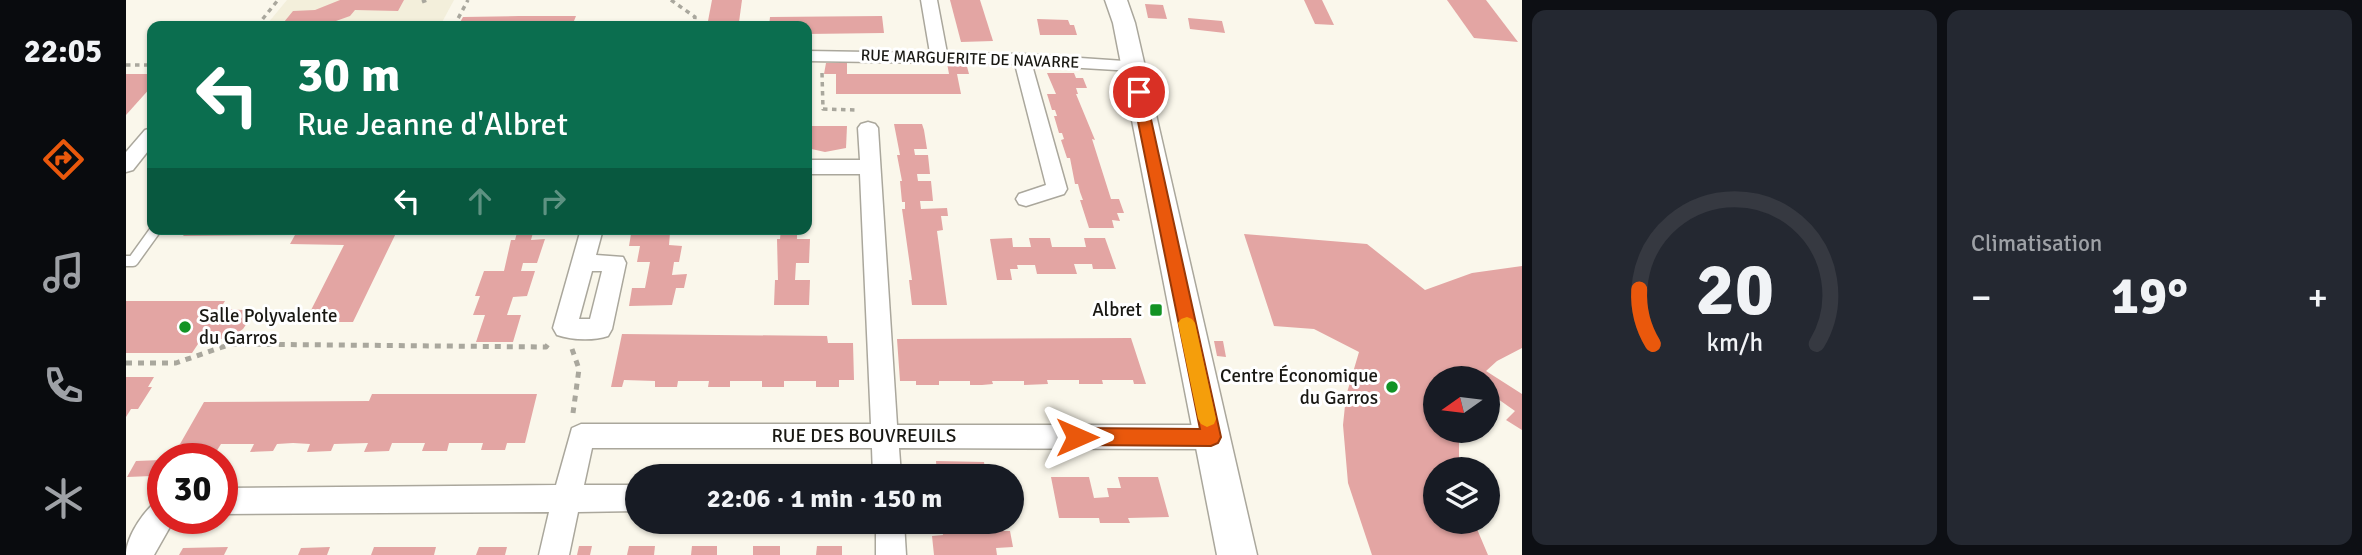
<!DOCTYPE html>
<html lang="fr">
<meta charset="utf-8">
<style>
body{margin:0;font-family:Signika,sans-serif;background:#242831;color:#f1f3f6;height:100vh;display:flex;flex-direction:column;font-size:26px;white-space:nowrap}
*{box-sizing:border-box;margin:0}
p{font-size:23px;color:#9ea1a6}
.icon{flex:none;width:38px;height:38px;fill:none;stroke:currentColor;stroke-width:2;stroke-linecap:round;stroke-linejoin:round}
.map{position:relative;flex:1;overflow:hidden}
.panel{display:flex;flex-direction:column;gap:10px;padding:10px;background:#0d0f14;width:840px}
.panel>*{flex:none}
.guide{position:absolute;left:21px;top:21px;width:665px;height:214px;border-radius:14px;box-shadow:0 2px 5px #0004;background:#0b6e4f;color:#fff;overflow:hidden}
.needle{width:46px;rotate:256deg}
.tools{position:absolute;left:1297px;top:366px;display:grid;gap:14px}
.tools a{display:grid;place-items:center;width:77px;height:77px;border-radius:50%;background:#171b24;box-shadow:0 2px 5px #0004;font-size:35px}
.speed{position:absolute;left:21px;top:443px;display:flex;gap:14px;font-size:35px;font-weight:700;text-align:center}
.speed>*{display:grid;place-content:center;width:91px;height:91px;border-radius:50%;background:#171b24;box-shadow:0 2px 5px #0004;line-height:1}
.speed .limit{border:10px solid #d22;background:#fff;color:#111}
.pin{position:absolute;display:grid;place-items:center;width:60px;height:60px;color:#fff;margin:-30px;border:4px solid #fff;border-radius:50%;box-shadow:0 2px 7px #0007}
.me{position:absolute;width:77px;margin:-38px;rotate:90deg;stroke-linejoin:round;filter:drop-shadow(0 0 5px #0008)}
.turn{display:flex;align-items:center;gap:24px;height:147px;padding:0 35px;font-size:32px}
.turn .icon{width:91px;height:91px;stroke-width:2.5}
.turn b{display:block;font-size:49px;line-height:60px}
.lanes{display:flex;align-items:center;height:66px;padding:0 35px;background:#0003;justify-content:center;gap:35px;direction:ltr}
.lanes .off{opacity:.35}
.big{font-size:52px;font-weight:700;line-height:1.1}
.panel .tile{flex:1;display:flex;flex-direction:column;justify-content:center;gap:10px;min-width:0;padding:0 24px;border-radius:14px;background:#242831}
.panel .dial{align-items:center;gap:0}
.dial svg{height:182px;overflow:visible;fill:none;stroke:#363941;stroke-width:7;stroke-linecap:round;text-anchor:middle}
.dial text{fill:#f1f3f6;stroke:none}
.heat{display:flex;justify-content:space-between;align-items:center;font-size:38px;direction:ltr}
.panel .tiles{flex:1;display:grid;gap:10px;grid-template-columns:repeat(2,1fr)}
.trip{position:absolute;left:499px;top:464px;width:399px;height:70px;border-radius:35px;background:#171b24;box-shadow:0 2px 5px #0004;font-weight:700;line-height:70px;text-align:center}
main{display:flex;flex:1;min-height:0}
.dock{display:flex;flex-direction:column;width:126px;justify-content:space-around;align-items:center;background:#090b0e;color:#9ea1a6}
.dock .icon{width:49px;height:49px}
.dock .active{color:#ea580c}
.dock b{font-size:32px;color:#f1f3f6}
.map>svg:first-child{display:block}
</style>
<main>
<nav class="dock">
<b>22:05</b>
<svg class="icon active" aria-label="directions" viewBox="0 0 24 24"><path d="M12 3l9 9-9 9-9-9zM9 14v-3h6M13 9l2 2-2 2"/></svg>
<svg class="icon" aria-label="music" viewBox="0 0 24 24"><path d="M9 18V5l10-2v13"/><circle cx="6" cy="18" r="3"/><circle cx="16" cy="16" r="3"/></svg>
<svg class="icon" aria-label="phone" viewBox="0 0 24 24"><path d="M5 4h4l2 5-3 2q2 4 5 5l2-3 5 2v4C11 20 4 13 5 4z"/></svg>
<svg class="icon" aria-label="climate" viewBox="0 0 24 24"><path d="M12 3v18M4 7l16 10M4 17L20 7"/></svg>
</nav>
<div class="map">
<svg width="1396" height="555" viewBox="0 0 1396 555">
<rect width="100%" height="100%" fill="#faf7eb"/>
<!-- built -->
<polygon fill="#f3efdb" points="161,0 328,0 314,26 147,26 149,23 142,23"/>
<!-- building -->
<g fill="#e3a5a3">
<polygon points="214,0 278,0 272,11 229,10 224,16 196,26 161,26 165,22 158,22 167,11 189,10"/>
<polygon points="586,0 616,0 613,22 582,21"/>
<polygon points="824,0 854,0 867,41 835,42"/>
<polygon points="1178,0 1196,0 1208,25 1189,24"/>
<polygon points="1321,0 1360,0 1392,42 1348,38"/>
<polygon points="1019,4 1037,5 1041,19 1022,18"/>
<polygon points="393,16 450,16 446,26 332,26 337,17"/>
<polygon points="756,16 758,33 681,34 681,26 643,26 644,17"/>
<polygon points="1062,18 1096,21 1099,33 1064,29"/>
<polygon points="911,19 942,20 944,25 948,25 951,35 914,35"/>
<polygon points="700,63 721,63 721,74 823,74 821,63 840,63 843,74 831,74 835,94 710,94 710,74 698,74"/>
<polygon points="921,73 948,73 950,78 957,78 961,88 950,88 952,94 950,94 969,140 966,139 985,199 993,199 998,213 991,213 994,221 986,220 988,228 963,228 954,200 957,200 954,192 952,184 949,184 944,158 941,158 935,140 938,139 936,133 933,133 928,116 931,116 929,110 926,110 921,94 930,94"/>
<polygon points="0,74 26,74 26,86 0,115"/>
<polygon points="768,124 796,124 798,130 801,149 788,149 789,155 802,155 804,174 791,174 792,181 805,181 807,201 794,201 795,209 821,208 822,216 815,216 817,230 811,231 821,305 786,305 783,280 786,280 776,209 779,209 779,202 776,202 774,181 776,181 771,155 774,155"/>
<polygon points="681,126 721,126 720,148 699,152 681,148"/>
<polygon points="62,229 272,229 227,322 179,322 218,245 164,244 169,235 57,236"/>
<polygon points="392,229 408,229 405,240 419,239 411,263 397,263 395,271 409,271 401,296 387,297 381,315 395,315 387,342 350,342 359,315 347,315 354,296 349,296 358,271 378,271 385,240 389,240"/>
<polygon points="496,229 535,229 534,233 544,233 543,245 556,246 553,262 548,262 546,275 561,274 558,288 550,288 546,305 503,306 506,288 519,288 524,262 511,262 514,246 503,246 505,234 495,234"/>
<polygon points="655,229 671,229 671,239 684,239 683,263 670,263 669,280 684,280 683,305 648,305 649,280 652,280 651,239 654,239"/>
<polygon points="1118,234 1241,244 1299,290 1346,273 1396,266 1396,348 1371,361 1360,371 1396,394 1396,430 1380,420 1389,411 1362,392 1362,378 1309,378 1309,430 1333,430 1333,469 1309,469 1309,522 1348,522 1362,555 1246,555 1222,483 1217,425 1220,396 1233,352 1188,329 1148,326"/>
<polygon points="886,238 887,247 905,247 903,238 924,238 926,247 960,247 958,238 979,238 990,269 967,269 966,264 948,264 951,274 911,274 909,265 891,265 892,269 884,269 886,280 871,280 864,239"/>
<polygon points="0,301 99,301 94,309 118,310 123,320 117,329 104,338 74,341 66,353 0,353"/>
<polygon points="496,334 701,336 702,343 727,343 728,380 713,380 713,387 690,387 690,381 658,381 658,387 636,387 636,381 604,381 604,387 582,387 583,381 552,381 551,387 529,387 529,381 498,380 496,387 485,387"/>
<polygon points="1005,338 1020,384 1008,384 1007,380 976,380 977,384 953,384 953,380 921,380 922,384 898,385 898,381 866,381 867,384 856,385 844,385 844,381 813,381 813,385 790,385 790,381 774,381 771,339"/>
<polygon points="1088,341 1097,341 1100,357 1091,356"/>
<polygon points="0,377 28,377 22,387 26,387 12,409 5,409 0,417"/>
<polygon points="246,394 411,394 399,443 381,443 379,450 355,450 357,443 323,443 321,451 296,451 299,443 266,443 263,451 238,452 242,443 208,444 205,451 181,452 184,444 167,443 151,444 147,451 124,452 128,444 95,444 90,452 65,452 70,444 54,444 78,402 243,401"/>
<polygon points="35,460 26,476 1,477 10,461"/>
<polygon points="810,461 858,462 860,476 811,476"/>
<polygon points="925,477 963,477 968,498 983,497 981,488 995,488 992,477 1032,477 1043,517 1002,518 1004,523 974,523 973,518 933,518"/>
<polygon points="815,522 866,522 867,531 884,531 887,547 870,548 871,555 808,555 806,536 817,535"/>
<polygon points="453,546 466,546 464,555 451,555"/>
<polygon points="503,546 529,546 528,555 501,555"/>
<polygon points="566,546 591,546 591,555 565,555"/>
<rect x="627" y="546" width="27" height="9"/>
<polygon points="691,546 716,546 716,555 690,555"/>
<polygon points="102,547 98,555 53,555 57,548"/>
<polygon points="204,547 201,555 172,555 175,548"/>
<polygon points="248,547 310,547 308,555 245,555"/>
<polygon points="353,547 381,547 379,555 350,555"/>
</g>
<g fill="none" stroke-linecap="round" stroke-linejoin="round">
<defs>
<polyline id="lane" points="0,261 7,261 30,229"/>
<g id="street">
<polygon points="795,0 811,0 821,53 896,54 1013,62 1016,66 1007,71 906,65 941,189 938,194 900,206 893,204 890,199 893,194 920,185 889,64 681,61 681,51 804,53"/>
<polygon points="742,122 749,124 752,128 771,425 1085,425 1094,429 1098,437 1094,445 1085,449 773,448 775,476 747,476 746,448 466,448 458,485 511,485 511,511 452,512 443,555 413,555 423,512 96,514 96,488 430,485 446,428 455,424 745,424 734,174 681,174 681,160 734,160 732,128 735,124"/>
<polygon points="26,128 26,146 7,170 0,172 0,152 19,130"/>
<path d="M455,229H477L470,255L497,257L500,263L486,329L482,336C467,341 446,340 431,335L427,328ZM466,271H476L464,319H453Z"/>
<path d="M37,498V518H49L28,555H0C0,537 20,505 37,498Z"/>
<polygon points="750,522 778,522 780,555 750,555"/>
</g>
<polygon id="secondary" points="979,0 1001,0 1009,23 1131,555 1091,555 987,23"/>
</defs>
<!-- lane casing -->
<use href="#lane" stroke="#aaa79c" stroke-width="13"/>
<!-- street casing -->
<use href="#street" stroke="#aaa79c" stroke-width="3"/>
<!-- secondary casing -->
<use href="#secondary" stroke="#aaa79c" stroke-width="3"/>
<!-- path-far1 -->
<g stroke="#a9a79d" stroke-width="3.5" stroke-dasharray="4.5 4.5" stroke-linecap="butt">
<polyline points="545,0 569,17 568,26"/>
<polyline points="296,2 301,0"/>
<polyline points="131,26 152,0"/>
<polyline points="328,26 342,0"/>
<polyline points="0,65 26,65"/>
<polyline points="696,73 697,109 732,110"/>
</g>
<!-- path -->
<g stroke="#a9a79d" stroke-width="5" stroke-dasharray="6 6" stroke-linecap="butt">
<polyline points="446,349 453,369 447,413"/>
<polyline points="0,363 50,363 105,344 420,347 423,343"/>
</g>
<!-- lane -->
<use href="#lane" stroke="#fff" stroke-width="10"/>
<!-- street -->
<use href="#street" fill="#fff" fill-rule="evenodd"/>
<!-- secondary -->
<use href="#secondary" fill="#fff" fill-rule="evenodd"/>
</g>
<!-- route -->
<polygon fill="#ea580c" stroke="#983908" stroke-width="2" points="1013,88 1019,92 1095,437 1092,443 1085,446 951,445 945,443 942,437 945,431 951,428 1074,429 1006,92"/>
<!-- slow -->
<polygon fill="#f59e0b" points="1061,317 1066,319 1069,323 1090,419 1088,424 1081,427 1075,424 1072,419 1052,323 1055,319"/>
<!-- markers -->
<g fill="#129325" stroke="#fff" stroke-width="2.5">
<rect x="1023" y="303" width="14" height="14" rx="3.5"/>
<circle cx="59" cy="327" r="7"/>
<circle cx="1266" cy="387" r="7"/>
</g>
<g text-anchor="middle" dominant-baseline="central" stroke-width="6" stroke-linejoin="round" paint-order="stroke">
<!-- far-street labels -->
<g font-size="16" fill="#191813" stroke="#fff">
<text transform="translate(844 59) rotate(2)">RUE MARGUERITE DE NAVARRE</text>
</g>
<!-- poi labels -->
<g font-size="19" fill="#191813" stroke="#fff" text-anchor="end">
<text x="1016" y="310">Albret</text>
<text x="73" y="316" text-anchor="start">Salle Polyvalente<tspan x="73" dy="22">du Garros</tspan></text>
<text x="1252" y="376">Centre Économique<tspan x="1252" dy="22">du Garros</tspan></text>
</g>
<!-- street labels -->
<g font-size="19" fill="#191813" stroke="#fff">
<text x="738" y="436">RUE DES BOUVREUILS</text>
</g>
</g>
</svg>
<div class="tools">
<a><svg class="needle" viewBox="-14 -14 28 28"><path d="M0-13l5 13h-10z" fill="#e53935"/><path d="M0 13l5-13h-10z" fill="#9ea1a6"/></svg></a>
<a><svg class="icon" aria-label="layers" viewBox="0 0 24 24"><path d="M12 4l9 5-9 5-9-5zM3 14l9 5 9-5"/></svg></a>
</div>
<div class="speed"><div class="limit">30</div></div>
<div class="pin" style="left:1013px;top:92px;background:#d93025"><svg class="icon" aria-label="arrive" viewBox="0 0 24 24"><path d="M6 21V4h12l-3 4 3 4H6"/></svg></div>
<svg class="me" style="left:951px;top:437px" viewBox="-20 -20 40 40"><path d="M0-17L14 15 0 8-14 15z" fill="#ea580c" stroke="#fff" stroke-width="4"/></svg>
<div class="trip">22:06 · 1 min · 150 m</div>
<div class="guide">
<div class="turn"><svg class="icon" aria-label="left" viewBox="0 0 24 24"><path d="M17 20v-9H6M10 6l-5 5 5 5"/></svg><div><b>30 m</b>Rue Jeanne d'Albret</div></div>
<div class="lanes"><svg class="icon" aria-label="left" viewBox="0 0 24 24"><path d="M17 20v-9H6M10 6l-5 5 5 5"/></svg><svg class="icon off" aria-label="ahead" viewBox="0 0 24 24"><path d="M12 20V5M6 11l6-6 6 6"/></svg><svg class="icon off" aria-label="right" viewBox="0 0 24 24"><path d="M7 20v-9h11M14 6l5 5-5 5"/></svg></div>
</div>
</div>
<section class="panel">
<div class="tiles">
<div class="tile dial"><svg viewBox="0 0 100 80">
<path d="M14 69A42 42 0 1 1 86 69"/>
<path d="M14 69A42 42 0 0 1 8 45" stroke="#ea580c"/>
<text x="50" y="56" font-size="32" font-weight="700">20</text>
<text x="50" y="72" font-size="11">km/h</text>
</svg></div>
<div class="tile"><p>Climatisation</p>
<div class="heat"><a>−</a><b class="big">19°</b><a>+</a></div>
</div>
</div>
</section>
</main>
